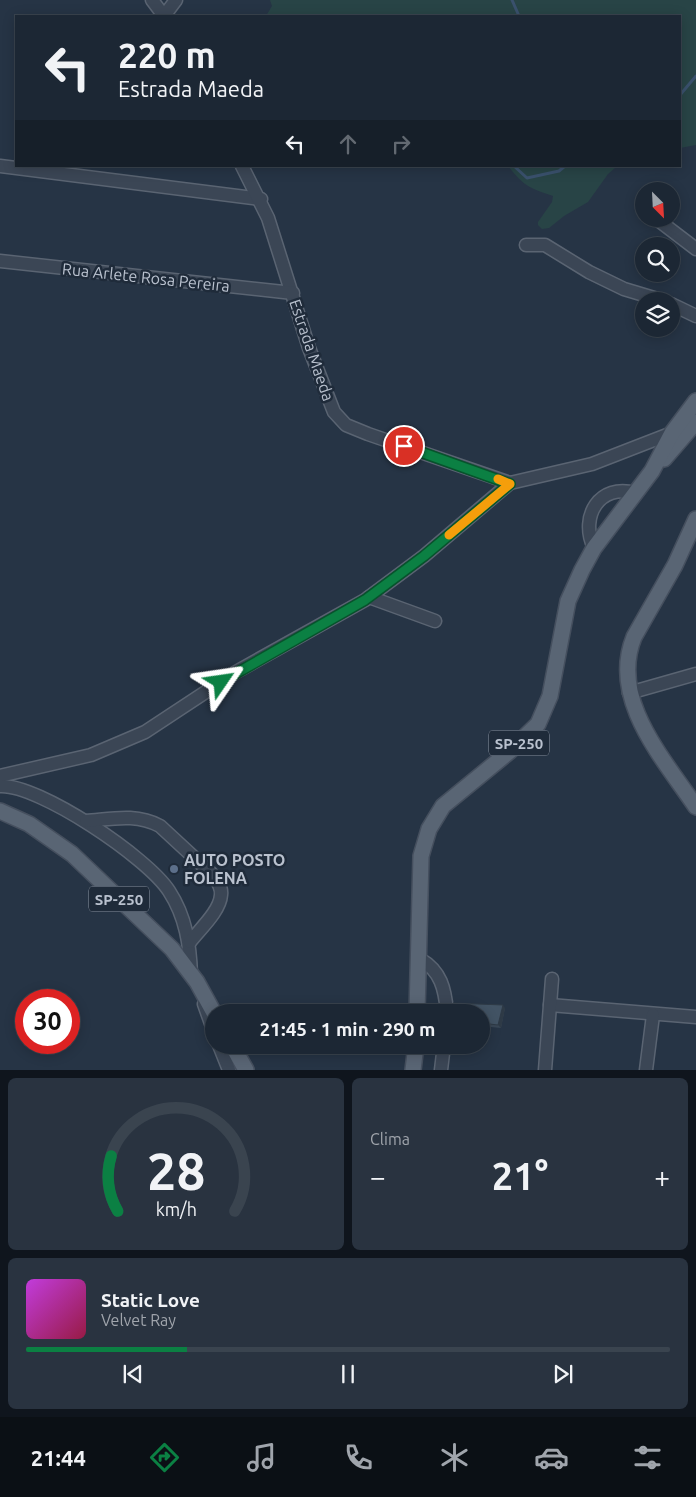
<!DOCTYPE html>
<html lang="pt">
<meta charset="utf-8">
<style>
body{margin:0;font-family:Ubuntu,sans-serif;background:#293340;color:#f1f3f6;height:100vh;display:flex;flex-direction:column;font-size:19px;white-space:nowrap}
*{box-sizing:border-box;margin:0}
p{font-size:16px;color:#a0a5ac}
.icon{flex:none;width:28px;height:28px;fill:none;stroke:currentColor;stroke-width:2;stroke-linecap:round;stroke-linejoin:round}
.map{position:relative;height:1070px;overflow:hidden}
.drawer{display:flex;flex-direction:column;gap:8px;padding:8px;background:#0f151d;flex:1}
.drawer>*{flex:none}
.banner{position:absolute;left:15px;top:15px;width:666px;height:152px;border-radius:0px;box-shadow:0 2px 12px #0003,0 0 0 1px #3a444f;background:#1c2734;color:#f1f3f6;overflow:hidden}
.needle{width:32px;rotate:156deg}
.controls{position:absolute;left:635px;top:182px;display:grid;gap:10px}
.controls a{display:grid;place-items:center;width:45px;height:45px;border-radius:50%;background:#1c2734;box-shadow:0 2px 12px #0003,0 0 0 1px #3a444f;font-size:25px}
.speed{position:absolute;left:15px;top:989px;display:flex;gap:10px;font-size:25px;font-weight:700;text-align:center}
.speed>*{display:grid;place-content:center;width:65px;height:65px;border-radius:50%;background:#1c2734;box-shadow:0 2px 12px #0003,0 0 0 1px #3a444f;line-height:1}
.speed .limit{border:8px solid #d22;background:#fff;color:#111}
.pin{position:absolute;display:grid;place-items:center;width:42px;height:42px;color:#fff;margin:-21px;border:2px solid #fff;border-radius:50%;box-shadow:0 1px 5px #0007}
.me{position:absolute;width:55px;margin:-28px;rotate:58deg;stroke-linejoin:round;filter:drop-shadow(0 0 4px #0008)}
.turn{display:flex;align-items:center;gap:18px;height:105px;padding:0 20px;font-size:22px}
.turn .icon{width:65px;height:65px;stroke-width:2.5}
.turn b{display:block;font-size:35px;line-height:42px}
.lanes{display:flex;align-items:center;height:48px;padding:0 20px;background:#0003;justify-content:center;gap:25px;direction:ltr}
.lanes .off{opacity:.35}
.big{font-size:38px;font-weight:600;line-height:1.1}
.drawer .widget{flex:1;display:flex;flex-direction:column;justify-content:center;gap:8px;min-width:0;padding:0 18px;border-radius:8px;background:#293340}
.drawer .dial{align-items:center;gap:0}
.dial svg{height:130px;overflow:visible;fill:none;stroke:#3a444f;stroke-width:7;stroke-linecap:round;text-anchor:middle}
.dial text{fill:#f1f3f6;stroke:none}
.song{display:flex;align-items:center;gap:15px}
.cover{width:60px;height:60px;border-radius:8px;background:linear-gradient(135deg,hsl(290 70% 55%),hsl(340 70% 35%))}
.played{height:5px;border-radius:2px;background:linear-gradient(90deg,#0b8043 25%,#3a444f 25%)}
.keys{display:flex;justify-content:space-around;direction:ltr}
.heat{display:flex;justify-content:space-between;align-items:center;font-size:28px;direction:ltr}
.drawer .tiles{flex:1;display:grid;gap:8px;grid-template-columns:1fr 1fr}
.widget:last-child{grid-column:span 2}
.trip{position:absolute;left:205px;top:1004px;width:285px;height:50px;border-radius:25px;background:#1c2734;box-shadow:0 2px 12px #0003,0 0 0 1px #3a444f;font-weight:600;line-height:50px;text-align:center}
.tab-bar{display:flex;height:80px;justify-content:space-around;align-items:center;background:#0b1015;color:#a0a5ac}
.tab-bar .icon{width:35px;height:35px}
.tab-bar .current{color:#0b8043}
.tab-bar b{font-size:22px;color:#f1f3f6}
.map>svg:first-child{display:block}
</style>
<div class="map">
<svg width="696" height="1070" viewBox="0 0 696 1070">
<rect width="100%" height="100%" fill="#263445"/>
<!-- green -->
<g fill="#284446">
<polygon points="270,0 696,0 696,145 680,148 680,16 266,16 272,6"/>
<path d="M508,166H641L615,168L608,174L588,202L564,216L549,228L542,229L538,225V222L552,202L553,196C529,188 524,186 508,166Z"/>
</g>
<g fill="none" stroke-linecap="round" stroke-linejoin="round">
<!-- stream -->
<g stroke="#3a516d" stroke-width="3">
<polyline points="512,0 519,16"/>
<polyline points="680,95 696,76"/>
<polyline points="514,166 527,178 559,171 565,166"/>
</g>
<defs>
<g id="minor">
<polyline points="152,0 164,16"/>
<polyline points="164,16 176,0"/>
<polyline points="0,166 261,199"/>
<polyline points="242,166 268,218 309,348 334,412 346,425 368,434 510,483"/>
<polyline points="658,220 696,249"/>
<polyline points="526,245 545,245 589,272 624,289 664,301"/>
<polyline points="0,261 293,293"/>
<polyline points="671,304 696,316"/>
<path d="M594,548C579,516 600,483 635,493"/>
<polyline points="369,597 435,621"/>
<polyline points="629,693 696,674"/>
<polyline points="0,776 91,755 145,732 236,672 365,600 424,556 510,483 592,464 672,433"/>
<path d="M0,786C39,784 148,858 169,891C186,917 190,945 191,975"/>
<path d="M86,821C112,819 136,813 160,826L214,876C218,882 222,888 221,895C220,911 200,929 190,942"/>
<path d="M420,959C441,971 445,989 447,1012"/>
<polyline points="204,1004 214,1032"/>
<polyline points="550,1005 696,1017"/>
<polyline points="219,1045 229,1070"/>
<polyline points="441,1070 444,1045"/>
<polyline points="545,1070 552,979"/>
<polyline points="646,1070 653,1015"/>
</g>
<g id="major">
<polyline points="664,459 696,422"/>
<path d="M696,519L675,565L634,637C609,699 663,758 696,807"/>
<polyline points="0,811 29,824 72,854 172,949 197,982 214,1013"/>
<polyline points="417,1012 421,856 429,829 443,806 510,751 538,724 550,696 568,601 582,570 594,548 652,471 672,433 696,401"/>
<polyline points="232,1045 246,1070"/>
<polyline points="413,1070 416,1045"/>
</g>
</defs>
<!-- minor casing -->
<use href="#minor" stroke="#5a6472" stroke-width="15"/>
<!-- major casing -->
<use href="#major" stroke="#454f5e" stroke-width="18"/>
<!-- minor -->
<use href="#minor" stroke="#3b4655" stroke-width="12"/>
<!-- major -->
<use href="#major" stroke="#596574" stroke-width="15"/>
</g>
<!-- wall -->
<polygon fill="#394756" points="505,1008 501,1028 481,1026 481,1012"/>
<!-- shaded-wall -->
<polygon fill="#2e3a46" points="503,1005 505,1008 501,1028 498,1025"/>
<!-- building -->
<polygon fill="#425364" stroke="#2e3a46" points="453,1003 503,1005 498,1025 481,1023 481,1012 452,1012"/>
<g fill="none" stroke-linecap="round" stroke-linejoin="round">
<defs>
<polyline id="route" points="221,682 365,600 424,556 510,484 404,446"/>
</defs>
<!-- route casing -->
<use href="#route" stroke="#07532c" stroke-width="12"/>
<!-- route -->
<use href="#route" stroke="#0b8043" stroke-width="9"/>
<!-- slow -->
<polyline stroke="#f59e0b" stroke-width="9" points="449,535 510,484 498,479"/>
</g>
<!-- markers -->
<circle fill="#5c6f8a" stroke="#1f2b3a" stroke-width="2" cx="174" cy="869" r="5"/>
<g text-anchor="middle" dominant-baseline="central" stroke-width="5" stroke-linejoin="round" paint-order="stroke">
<!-- shield labels -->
<g fill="#1f2b3a" stroke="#8b94a2" stroke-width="1">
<rect x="489" y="730.5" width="60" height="25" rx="4"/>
<rect x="89" y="886.5" width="60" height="25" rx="4"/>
</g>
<g font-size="15" font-weight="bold" fill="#b9c1ce">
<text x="519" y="743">SP-250</text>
<text x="119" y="899">SP-250</text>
</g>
<!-- street labels -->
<g font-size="16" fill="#b9c1ce" stroke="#1f2b3a">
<text transform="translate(146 277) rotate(6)">Rua Arlete Rosa Pereira</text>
<text transform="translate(312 350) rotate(71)">Estrada Maeda</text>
</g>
<!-- poi labels -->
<g font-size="16" font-weight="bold" fill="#b9c1ce" stroke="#1f2b3a" text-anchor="start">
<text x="184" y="860">AUTO POSTO<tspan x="184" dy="18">FOLENA</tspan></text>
</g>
</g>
</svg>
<div class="controls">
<a><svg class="needle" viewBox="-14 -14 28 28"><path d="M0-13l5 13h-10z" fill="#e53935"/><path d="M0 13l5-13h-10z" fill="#a0a5ac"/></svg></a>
<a><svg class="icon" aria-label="search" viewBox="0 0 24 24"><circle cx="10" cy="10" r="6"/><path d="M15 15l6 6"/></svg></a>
<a><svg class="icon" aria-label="layers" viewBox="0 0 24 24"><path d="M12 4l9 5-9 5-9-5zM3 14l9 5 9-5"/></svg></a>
</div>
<div class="speed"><div class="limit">30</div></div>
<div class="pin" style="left:404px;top:446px;background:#d93025"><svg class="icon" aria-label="arrive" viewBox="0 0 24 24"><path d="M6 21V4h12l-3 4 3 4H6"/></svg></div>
<svg class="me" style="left:221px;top:682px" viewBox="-20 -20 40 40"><path d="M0-17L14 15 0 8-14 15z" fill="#0b8043" stroke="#fff" stroke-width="4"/></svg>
<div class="trip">21:45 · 1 min · 290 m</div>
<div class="banner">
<div class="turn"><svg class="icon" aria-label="left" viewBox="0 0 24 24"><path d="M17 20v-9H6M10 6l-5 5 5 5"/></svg><div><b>220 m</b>Estrada Maeda</div></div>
<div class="lanes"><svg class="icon" aria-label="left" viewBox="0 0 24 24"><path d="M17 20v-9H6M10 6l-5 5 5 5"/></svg><svg class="icon off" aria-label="ahead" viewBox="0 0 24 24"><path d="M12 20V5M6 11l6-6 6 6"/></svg><svg class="icon off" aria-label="right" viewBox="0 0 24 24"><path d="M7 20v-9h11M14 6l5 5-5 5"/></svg></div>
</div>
</div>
<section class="drawer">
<div class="tiles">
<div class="widget dial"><svg viewBox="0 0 100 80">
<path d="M14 69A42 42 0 1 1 86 69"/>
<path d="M14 69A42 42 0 0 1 10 35" stroke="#0b8043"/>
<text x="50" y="56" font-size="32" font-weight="700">28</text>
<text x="50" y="72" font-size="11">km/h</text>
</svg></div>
<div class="widget"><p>Clima</p>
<div class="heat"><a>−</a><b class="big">21°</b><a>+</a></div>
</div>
<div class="widget">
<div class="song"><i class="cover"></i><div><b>Static Love</b><p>Velvet Ray</p></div></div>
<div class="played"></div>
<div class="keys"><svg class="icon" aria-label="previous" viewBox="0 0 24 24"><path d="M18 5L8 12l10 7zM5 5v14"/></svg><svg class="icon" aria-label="pause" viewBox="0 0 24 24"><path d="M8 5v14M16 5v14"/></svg><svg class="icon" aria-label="next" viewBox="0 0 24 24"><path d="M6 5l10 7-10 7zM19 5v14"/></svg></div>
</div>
</div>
</section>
<nav class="tab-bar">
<b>21:44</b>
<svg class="icon current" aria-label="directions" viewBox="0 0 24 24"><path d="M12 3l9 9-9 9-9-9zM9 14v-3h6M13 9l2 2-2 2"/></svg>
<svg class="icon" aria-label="music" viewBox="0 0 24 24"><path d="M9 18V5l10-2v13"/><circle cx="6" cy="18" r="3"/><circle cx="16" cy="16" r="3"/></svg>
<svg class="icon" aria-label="phone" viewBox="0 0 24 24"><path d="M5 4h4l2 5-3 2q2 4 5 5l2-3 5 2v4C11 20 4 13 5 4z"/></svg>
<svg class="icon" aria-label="climate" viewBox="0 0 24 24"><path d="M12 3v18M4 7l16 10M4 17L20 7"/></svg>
<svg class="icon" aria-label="car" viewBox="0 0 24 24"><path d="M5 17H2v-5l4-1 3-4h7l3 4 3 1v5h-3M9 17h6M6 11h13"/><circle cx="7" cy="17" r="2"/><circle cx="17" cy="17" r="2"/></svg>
<svg class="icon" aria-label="filters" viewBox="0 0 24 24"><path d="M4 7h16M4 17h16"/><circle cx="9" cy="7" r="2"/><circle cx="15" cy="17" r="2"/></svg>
</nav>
